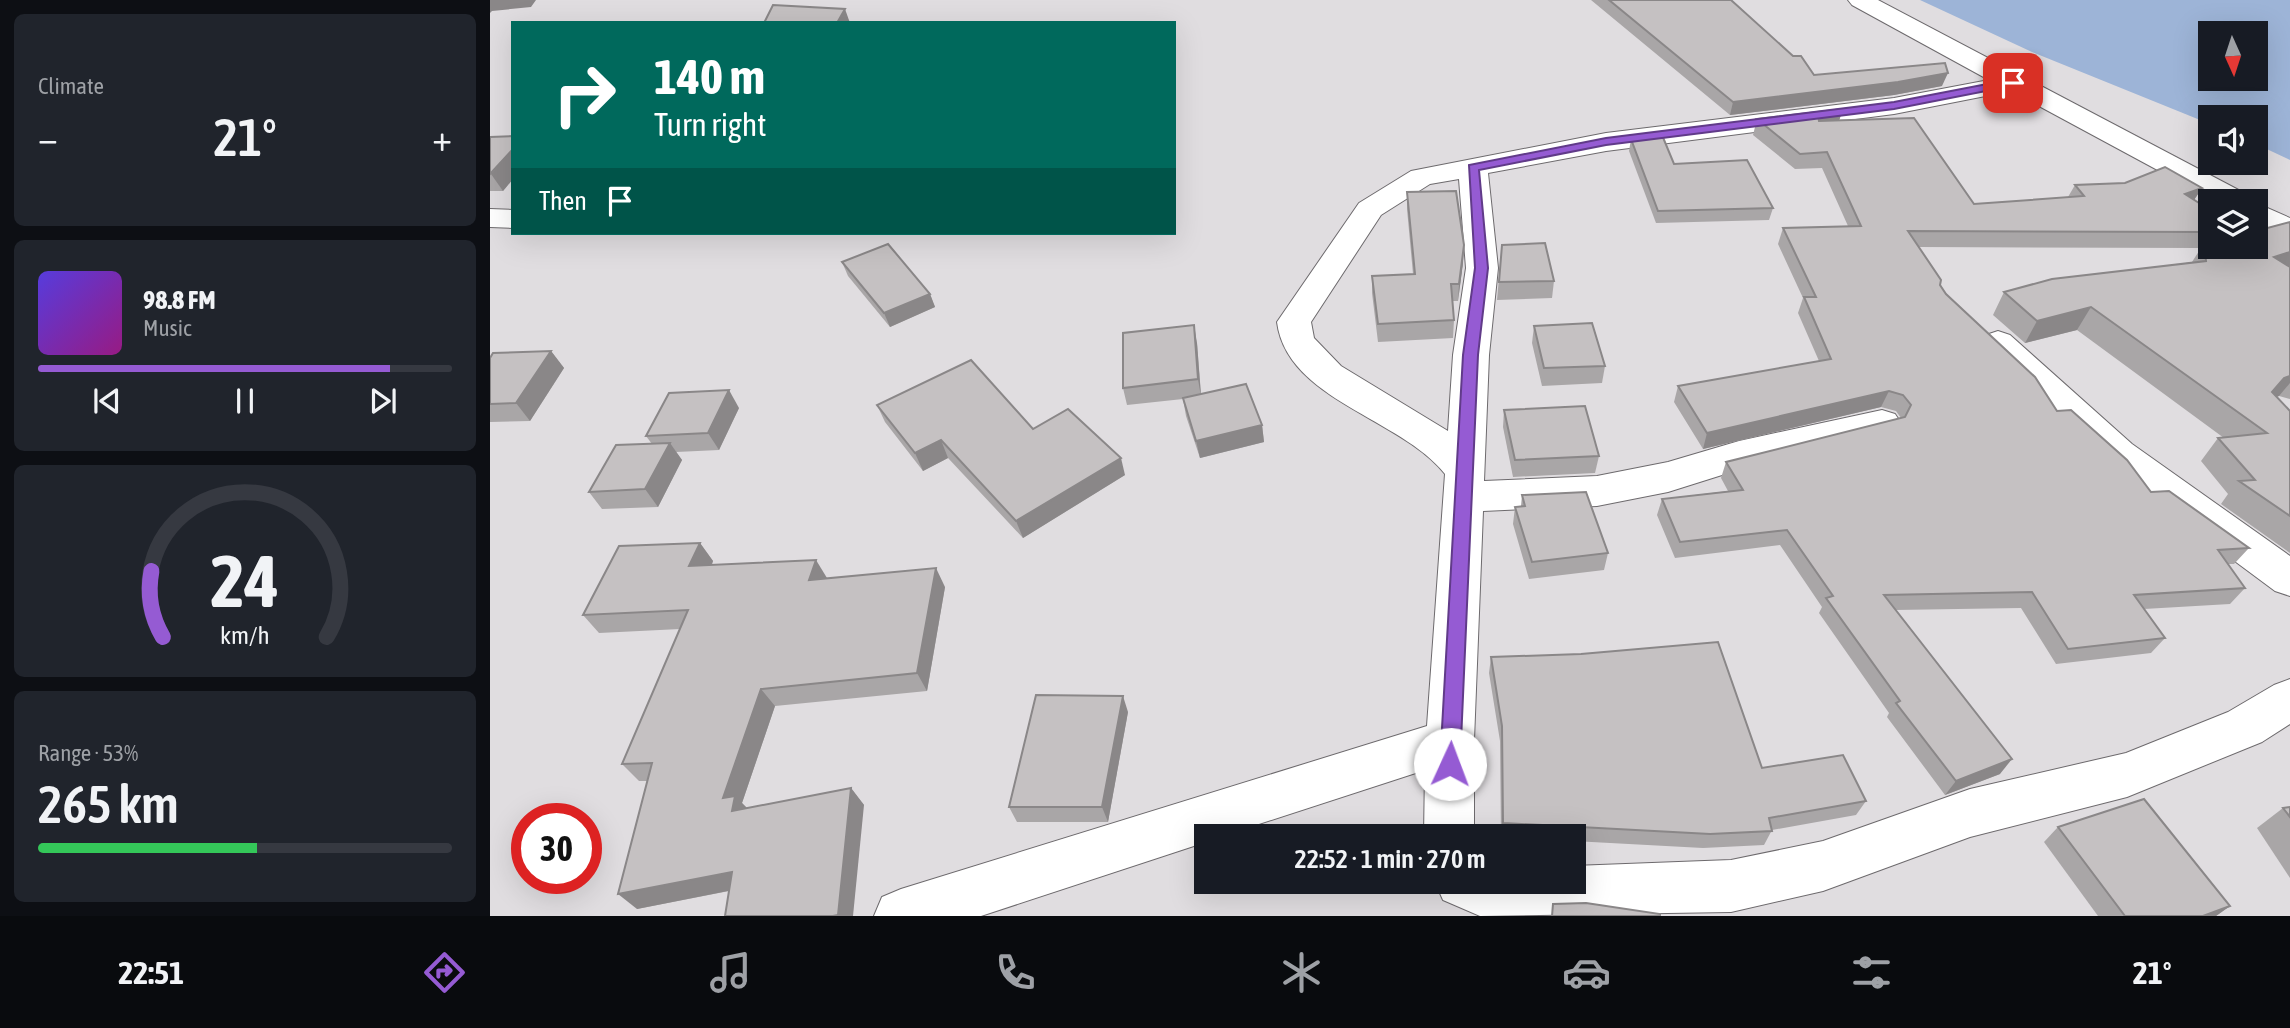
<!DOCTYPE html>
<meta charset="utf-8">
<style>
body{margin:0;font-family:"Asap Condensed",sans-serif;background:#20242c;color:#f1f3f6;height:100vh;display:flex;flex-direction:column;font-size:26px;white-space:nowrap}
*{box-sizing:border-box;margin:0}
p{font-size:23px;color:#9ea1a6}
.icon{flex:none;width:38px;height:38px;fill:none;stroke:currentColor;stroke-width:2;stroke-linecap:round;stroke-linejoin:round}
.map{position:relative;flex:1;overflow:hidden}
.sheet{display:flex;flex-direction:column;gap:14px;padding:14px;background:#0d0f14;width:490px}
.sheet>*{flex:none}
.banner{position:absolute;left:21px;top:21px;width:665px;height:214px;border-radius:0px;box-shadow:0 7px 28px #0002;background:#00695c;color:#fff;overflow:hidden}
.needle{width:46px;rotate:177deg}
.tools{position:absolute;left:1708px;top:21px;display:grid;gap:14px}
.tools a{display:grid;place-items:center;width:70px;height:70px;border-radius:0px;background:#171b24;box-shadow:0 7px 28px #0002;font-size:35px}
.speed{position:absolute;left:21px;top:803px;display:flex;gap:14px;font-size:35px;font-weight:700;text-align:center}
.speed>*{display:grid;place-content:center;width:91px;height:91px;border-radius:50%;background:#171b24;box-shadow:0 7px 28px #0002;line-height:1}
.speed .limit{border:10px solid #d22;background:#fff;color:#111}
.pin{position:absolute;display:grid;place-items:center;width:60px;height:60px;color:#fff;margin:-30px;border-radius:14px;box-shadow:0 4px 10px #0006}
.me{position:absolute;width:77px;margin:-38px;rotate:2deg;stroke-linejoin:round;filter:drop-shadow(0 0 5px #0008)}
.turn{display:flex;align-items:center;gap:24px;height:147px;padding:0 28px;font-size:32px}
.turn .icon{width:91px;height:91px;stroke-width:2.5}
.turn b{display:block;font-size:49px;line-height:60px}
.then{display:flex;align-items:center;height:66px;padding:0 28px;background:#0003;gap:14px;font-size:26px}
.big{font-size:52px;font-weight:600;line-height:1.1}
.sheet .card{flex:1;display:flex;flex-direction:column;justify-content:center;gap:10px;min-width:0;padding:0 24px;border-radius:10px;background:#20242c}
.sheet .dial{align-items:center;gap:0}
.dial svg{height:182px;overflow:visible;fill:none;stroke:#363941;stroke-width:7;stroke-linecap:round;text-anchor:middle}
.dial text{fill:#f1f3f6;stroke:none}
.song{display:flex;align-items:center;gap:21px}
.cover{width:84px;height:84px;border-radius:10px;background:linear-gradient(135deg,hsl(250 70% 55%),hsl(310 70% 35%))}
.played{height:7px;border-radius:4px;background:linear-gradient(90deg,#955bd3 85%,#363941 85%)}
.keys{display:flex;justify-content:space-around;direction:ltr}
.heat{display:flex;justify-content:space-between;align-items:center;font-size:38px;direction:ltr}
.charge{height:10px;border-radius:5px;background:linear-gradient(90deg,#34c759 53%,#363941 0)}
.trip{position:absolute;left:704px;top:824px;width:392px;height:70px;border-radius:0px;background:#171b24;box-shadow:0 7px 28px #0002;font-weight:600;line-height:70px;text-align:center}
.menu{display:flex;height:112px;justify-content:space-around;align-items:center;background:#090b0e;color:#9ea1a6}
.menu .icon{width:49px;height:49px}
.menu .current{color:#955bd3}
.menu b{font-size:32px;color:#f1f3f6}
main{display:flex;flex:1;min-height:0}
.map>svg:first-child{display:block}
</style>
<main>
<section class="sheet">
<div class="card"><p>Climate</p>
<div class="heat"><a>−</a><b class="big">21°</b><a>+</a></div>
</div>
<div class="card">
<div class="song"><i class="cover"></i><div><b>98.8 FM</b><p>Music</p></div></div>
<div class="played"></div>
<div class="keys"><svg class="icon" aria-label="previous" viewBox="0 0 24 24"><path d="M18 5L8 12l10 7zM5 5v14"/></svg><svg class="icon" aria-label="pause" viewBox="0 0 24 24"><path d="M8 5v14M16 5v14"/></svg><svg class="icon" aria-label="next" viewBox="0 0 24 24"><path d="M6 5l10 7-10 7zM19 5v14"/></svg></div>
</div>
<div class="card dial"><svg viewBox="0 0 100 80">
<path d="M14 69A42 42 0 1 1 86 69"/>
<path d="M14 69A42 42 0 0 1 9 40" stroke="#955bd3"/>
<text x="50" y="56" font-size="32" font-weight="700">24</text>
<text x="50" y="72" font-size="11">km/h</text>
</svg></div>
<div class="card"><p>Range · 53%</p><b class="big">265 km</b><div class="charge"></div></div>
</section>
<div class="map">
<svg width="1800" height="916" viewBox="0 0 1800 916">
<rect width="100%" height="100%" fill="#e0dde0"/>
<!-- water -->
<path fill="#9db4d7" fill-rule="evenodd" d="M1430,0H1800V160L1766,144V117H1720V124L1542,52ZM1720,33H1766V79H1720Z"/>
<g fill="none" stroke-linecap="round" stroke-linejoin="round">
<defs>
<g id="minor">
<path d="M1358,0H1388L1758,195L1762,201H1725L1521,91L1404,114L1116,151L998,173L1008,268L999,355L994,481L1107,476L1178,462L1249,441L1392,410L1405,414L1411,423L1405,432L1251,469L1178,492L1107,506L993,511L984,740V836H934L935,770L732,836H716V842L491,916H384L392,897L411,889L937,726L955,474C911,418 797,400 787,322L869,203L921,171L1116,133L1404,98L1499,80L1362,5ZM969,179L976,268L963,355L958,431L851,366L824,338L821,322L891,215L940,184Z"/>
<polygon points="1766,203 1800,218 1800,240 1766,224"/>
<polygon points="0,209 23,210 23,228 0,227"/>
<polygon points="1508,331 1520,335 1642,444 1800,556 1800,596 1785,591 1614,464 1496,351 1491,343 1496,335"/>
<polygon points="1800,679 1800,724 1772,742 1637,797 1480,837 1333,891 1241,912 990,916 953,900 945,882 1083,882 1083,866 1241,860 1333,841 1480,789 1636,753 1738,712 1784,685"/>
</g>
</defs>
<!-- minor casing -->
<use href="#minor" stroke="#6d6a6d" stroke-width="2"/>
<!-- minor -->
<use href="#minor" fill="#fff" fill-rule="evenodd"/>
</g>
<!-- wall -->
<g fill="#a9a6a7">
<polygon points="1101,0 1241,0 1324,75 1452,86 1404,95 1240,115"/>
<polygon points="1353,109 1349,120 1484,204 1578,197 1585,185 1712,188 1704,200 1720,210 1720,247 1800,222 1800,399 1789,396 1787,397 1800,411 1800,553 1731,504 1738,494 1711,461 1728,438 1734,438 1587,330 1535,343 1503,315 1514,292 1702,262 1711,248 1429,247 1456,294 1567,411 1661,492 1759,548 1744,564 1738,564 1755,588 1740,604 1654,609 1675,638 1661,653 1566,664 1531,608 1405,610 1510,774 1455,795 1397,717 1399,713 1329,613 1332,607 1290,545 1185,558 1167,515 1172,499 1238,491 1231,478 1236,462 1411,418 1406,411 1391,407 1213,449 1184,402 1188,386 1329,361 1308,313 1313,298 1288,244 1293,228 1358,226 1332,168 1305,169 1263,135 1267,119"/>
<polygon points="23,136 23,179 13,191 0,191 0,137"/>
<polygon points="1141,139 1184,164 1283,208 1279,220 1166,223 1139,151"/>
<polygon points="917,192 973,263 968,301 962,301 964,320 963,338 888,342 882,293 882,276 923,274 917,209"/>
<polygon points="1012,245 1064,281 1062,298 1007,300"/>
<polygon points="352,262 440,294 445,307 400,327 358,276"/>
<polygon points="1044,326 1115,366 1112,383 1052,386 1042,343"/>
<polygon points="707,343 711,394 772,425 774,442 710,458 696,416 693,399 637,405 633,388"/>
<polygon points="61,351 74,368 40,421 0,422 0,358"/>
<polygon points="387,405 543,429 635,475 533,538 458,458 433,471 395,422"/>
<polygon points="249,408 229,450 186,452 192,460 168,507 112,509 99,492 162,444 156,436"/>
<polygon points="1014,410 1109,456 1105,473 1023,477 1013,427"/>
<polygon points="1032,495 1118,553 1114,570 1039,579 1023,524 1025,507 1031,506"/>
<polygon points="210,543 223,561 222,565 337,579 455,587 437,691 285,706 252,803 257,808 361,788 374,805 239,891 147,909 157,781 149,781 132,764 190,629 109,633 93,615"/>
<polygon points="1001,657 1272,768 1376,801 1366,815 1282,830 1274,845 1213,848 1083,841 1083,836 1011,836 1010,741 999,673"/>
<polygon points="638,712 618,822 527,822 519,807"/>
<polygon points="1800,807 1800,878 1767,828 1793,808"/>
<polygon points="1568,827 1740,906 1726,916 1608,916 1554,842"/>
</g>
<!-- shaded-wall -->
<g fill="#8a8788">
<polygon points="0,0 46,0 41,7 2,11 0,13"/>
<polygon points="355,9 360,23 347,23"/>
<polygon points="1458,73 1452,86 1404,95 1240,115 1243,102"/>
<polygon points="1353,109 1348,124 1324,131 1328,116"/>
<polygon points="23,149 23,179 13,191 1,174"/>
<polygon points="1712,188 1702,203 1695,194"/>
<polygon points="974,245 973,263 968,301 969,284"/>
<polygon points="1800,252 1800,269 1784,257"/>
<polygon points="440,294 445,307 400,327 394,313"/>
<polygon points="1601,307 1587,330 1535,343 1547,321"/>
<polygon points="704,325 707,343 711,397 708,379"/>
<polygon points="61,351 74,368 40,421 26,403"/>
<polygon points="1800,376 1800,383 1789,396 1776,400 1764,415 1794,378"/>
<polygon points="239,390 249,408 229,450 218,433"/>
<polygon points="1399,391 1391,407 1213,449 1217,433"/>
<polygon points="772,425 774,442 710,458 706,441"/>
<polygon points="451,440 458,458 433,471 425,453"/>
<polygon points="180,443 192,460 168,507 155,489"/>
<polygon points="631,458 635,475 533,538 526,521"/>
<polygon points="210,543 223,561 213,584 199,566"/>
<polygon points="326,560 337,578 319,580"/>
<polygon points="446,568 455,587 437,691 427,673"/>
<polygon points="271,689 285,706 252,803 261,812 242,811 233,798"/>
<polygon points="633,696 638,712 618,822 612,807"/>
<polygon points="1522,759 1510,774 1455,795 1466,781"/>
<polygon points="361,788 374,805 363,916 343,916"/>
<polygon points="242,872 258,887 147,909 128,894"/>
<polygon points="1740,906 1726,916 1713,916"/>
</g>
<!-- building -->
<g fill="#c5c1c2" stroke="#8a8788" stroke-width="2">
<polygon points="1119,0 1241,0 1303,56 1311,56 1324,75 1455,63 1458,73 1408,82 1243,102"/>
<polygon points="283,5 355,9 347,23 274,23"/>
<polygon points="1353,109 1328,116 1329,121 1424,118 1484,204 1594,196 1585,185 1635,183 1675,167 1712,188 1695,194 1720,210 1720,232 1418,231 1451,280 1450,285 1456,294 1545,377 1567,411 1581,410 1637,460 1661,492 1679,491 1759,548 1728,550 1755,588 1644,595 1675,638 1578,649 1542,592 1394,595 1522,759 1466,781 1406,703 1410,701 1336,598 1343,596 1297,530 1190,542 1172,499 1253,490 1236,462 1415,417 1421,405 1413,395 1399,391 1217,433 1188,386 1341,359 1314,297 1326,297 1293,228 1371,226 1337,152 1310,154 1267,119"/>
<polygon points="1172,135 1184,164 1257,160 1283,208 1168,211 1141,139"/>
<polygon points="23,136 23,149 0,174 0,137"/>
<polygon points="966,191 974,245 969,284 961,284 964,320 888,324 882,276 925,274 917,192"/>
<polygon points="1800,222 1800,252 1784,257 1800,267 1800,376 1794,378 1782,392 1800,411 1800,516 1749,481 1765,480 1728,438 1777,433 1601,307 1547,321 1514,292 1562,279 1716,261 1714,243 1720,242 1720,247 1766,247 1766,231"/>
<polygon points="1055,243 1064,281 1009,282 1012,245"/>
<polygon points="398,244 440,294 394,313 352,262"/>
<polygon points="1102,323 1115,366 1054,368 1044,326"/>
<polygon points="704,325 708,379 633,388 633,333"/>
<polygon points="61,351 26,403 0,404 0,358 3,353"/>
<polygon points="481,360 543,429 578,409 631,458 526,521 451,440 425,453 387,405"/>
<polygon points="756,384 772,425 706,441 693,398"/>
<polygon points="239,390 218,433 156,436 179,393"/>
<polygon points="1095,406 1109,456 1025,460 1014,410"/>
<polygon points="180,443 155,489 99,492 126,445"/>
<polygon points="1096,492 1118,553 1042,562 1025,507 1035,506 1032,495"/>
<polygon points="210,543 199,566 326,560 319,580 446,568 427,673 271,689 233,798 245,796 242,811 361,788 348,915 343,916 235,916 242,872 128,894 162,763 132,764 198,610 93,615 129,546"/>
<polygon points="1228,642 1272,768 1353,755 1376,801 1279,818 1282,831 1220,834 1013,823 1012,726 1001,657 1091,654"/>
<polygon points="546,695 633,696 612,807 519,807"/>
<polygon points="1654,799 1740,906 1713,916 1635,916 1568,827"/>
<polygon points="1800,807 1800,817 1793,808"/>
<polygon points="1096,903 1170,914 1170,916 1062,916 1063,904"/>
</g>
<!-- route -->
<polygon fill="#955bd3" stroke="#613b89" stroke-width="2" points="1523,79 1527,80 1527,85 1404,109 1116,145 989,170 998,268 988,355 970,764 967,770 960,773 953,770 950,764 973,355 985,268 979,165 1116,138 1404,102"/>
</svg>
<div class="tools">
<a><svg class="needle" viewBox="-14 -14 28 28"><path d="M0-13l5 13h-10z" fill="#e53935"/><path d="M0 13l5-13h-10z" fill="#9ea1a6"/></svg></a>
<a><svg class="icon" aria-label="sound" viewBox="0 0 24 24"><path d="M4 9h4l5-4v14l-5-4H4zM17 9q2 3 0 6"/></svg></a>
<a><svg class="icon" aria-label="layers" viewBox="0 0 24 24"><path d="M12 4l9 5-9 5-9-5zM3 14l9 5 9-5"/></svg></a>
</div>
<div class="speed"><div class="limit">30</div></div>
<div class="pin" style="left:1523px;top:83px;background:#d93025"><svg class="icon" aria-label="arrive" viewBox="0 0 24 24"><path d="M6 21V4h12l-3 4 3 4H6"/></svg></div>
<svg class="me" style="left:960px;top:764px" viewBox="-20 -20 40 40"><circle r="19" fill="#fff"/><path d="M0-13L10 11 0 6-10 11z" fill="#955bd3"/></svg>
<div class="trip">22:52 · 1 min · 270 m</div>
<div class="banner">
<div class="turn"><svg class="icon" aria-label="right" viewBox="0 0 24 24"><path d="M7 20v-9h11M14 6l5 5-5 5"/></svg><div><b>140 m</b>Turn right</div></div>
<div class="then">Then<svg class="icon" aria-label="arrive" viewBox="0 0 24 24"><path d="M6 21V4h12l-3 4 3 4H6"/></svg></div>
</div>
</div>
</main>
<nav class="menu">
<b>22:51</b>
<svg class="icon current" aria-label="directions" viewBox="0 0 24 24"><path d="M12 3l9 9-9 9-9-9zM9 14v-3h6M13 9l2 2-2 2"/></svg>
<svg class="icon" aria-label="music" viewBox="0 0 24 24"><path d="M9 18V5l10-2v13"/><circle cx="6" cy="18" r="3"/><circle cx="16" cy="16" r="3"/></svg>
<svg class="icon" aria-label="phone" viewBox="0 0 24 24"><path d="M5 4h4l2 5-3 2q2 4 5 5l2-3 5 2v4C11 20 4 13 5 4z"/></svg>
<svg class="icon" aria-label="climate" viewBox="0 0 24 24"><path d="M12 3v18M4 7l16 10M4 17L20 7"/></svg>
<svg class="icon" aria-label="car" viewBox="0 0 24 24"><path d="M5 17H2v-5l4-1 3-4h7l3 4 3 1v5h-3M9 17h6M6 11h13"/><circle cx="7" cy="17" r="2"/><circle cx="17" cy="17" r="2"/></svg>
<svg class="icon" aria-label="filters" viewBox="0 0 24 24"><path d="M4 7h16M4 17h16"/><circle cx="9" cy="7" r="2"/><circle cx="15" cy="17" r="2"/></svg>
<b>21°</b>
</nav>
